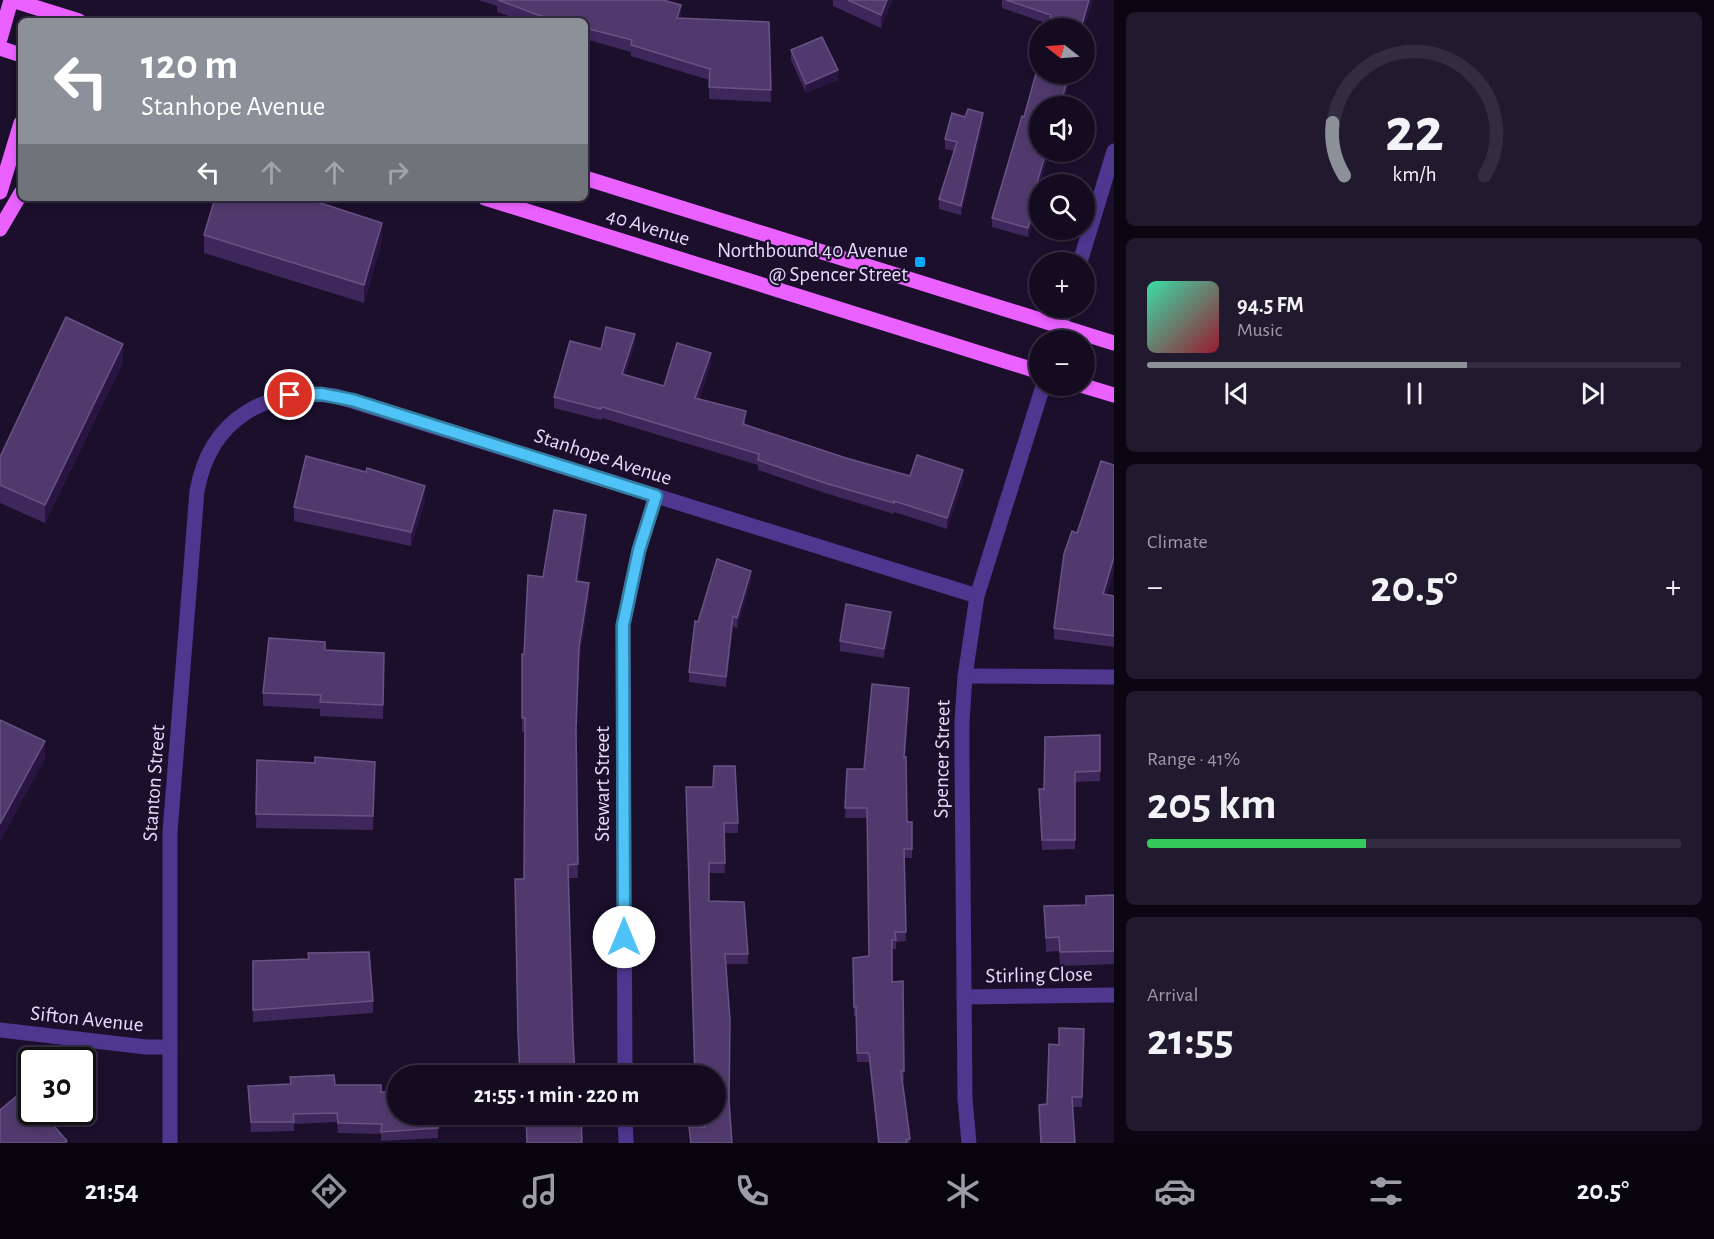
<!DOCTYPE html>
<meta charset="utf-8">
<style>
body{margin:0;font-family:"Alegreya Sans",sans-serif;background:#21192e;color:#f1f3f6;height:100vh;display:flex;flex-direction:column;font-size:22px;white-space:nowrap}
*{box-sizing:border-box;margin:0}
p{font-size:20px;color:#9d9ba5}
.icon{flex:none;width:33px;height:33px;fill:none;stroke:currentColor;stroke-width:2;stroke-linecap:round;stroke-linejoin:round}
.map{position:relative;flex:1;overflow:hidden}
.sheet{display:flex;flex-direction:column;gap:12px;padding:12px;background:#0b0612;width:600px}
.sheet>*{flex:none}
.hud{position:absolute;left:18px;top:18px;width:570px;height:183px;border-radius:9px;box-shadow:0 3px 9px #0003,0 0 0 2px #332b3f;background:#8c9099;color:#fff;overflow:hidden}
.needle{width:39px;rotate:287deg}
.controls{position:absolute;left:1029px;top:18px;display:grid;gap:12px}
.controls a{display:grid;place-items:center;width:66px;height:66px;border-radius:50%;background:#140b21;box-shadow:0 3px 9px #0003,0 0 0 2px #332b3f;font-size:30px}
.speed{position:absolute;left:18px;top:1047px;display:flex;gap:12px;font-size:30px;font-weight:700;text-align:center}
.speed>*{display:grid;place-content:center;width:78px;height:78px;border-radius:50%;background:#140b21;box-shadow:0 3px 9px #0003,0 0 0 2px #332b3f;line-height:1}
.speed .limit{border:3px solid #111;border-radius:9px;background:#fff;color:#111}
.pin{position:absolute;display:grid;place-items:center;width:51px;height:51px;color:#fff;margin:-26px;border:3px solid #fff;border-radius:50%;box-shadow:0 2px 6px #0007}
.me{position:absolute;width:66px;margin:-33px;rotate:0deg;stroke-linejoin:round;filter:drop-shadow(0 0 4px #0008)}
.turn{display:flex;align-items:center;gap:21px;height:126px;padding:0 24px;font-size:27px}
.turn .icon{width:78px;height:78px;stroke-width:2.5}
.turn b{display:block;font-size:42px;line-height:51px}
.lanes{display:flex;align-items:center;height:57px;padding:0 24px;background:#0003;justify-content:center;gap:30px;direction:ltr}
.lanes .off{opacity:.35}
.big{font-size:45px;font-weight:700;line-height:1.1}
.sheet .card{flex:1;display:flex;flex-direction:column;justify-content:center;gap:9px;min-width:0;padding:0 21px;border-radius:9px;background:#21192e}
.sheet .dial{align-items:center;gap:0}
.dial svg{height:156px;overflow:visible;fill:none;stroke:#332b3f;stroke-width:7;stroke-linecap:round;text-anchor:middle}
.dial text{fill:#f1f3f6;stroke:none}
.song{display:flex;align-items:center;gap:18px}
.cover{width:72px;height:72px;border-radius:9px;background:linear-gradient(135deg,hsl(160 70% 55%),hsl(350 70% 35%))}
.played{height:6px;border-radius:3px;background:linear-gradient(90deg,#8c9099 60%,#332b3f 60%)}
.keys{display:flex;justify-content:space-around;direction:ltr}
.heat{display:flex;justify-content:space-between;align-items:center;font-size:33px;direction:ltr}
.charge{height:9px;border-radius:4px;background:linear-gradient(90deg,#34c759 41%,#332b3f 0)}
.trip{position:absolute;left:387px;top:1065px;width:339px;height:60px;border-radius:30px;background:#140b21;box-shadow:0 3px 9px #0003,0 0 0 2px #332b3f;font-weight:700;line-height:60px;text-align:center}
.menu{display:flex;height:96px;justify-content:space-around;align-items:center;background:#08040d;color:#9d9ba5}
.menu .icon{width:42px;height:42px}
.menu .selected{color:#8c9099}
.menu b{font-size:27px;color:#f1f3f6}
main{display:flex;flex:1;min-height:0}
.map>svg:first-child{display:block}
</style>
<main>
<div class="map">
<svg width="1114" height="1143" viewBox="0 0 1114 1143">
<rect width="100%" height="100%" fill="#1b0f2c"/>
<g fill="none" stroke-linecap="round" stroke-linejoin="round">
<!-- minor -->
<g stroke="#4f368f" stroke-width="15">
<polyline points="1080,262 1114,151"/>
<polyline points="1056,340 1066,308"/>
<polyline points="965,676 1114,677"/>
<polyline points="964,997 1114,995"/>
<polyline points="0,1030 146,1047 170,1047"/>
<polyline points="625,1076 623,625 639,550 656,496"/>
<polyline points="625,1114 626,1143"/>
<path d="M170,1143V832L197,491C210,419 266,387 336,396L977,596"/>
<polyline points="969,1143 965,1099 962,760 962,722 965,676 977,596 1043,386"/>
</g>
<!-- major -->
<g stroke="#ea61ff" stroke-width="15">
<polyline points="12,0 79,21"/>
<polyline points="0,39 11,0"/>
<polyline points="0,48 21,55"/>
<polyline points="585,178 1114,343"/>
<polyline points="0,192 21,123"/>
<polyline points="485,198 1040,372"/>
<polyline points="0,229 21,193"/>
<polyline points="1084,386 1114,395"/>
</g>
</g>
<!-- wall -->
<g fill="#3e275b">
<polygon points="478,0 663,0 681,17 680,19 769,22 771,102 709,99 709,80 631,56 631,52 585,39 585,21 523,21 497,12 497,6"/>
<polygon points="833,0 892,0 892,1 881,28 833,6"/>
<polygon points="1002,0 1093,0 1086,20 1049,24 1002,8"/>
<polygon points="791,50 838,80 806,93 791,60"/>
<polygon points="1040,106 1040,152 1049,152 1040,184 1040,201 1028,237 992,227 992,218 1024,117"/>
<polygon points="983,122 961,215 939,209 939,199 954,151 945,149 945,139"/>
<polygon points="204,235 382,241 364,303 204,253"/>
<polygon points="635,344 625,374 664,386 711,363 699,399 746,422 745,424 846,458 910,476 963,481 947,529 894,512 894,514 825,493 758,470 758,465 602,418 601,420 554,408 554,397 601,349"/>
<polygon points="123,362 45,523 0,503 0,457"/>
<polygon points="1114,465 1114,569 1106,595 1114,596 1114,647 1054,639 1054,628 1077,533"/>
<polygon points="425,500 411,546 294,521 294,507"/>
<polygon points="586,529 578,581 589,596 579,661 576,740 578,878 568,878 573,1038 575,1076 520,1076 518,1046 515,879 524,879 525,732 522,732 522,654 524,654 543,577"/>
<polygon points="751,580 737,628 733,626 726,687 689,682 689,672 698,622"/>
<polygon points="891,622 884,658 840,651 840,641"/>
<polygon points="325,650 384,653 383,719 320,716 320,709 263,706 263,693"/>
<polygon points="909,698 905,757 907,822 912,822 912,858 904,858 906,941 896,942 896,949 892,949 892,982 903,981 904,1081 902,1081 910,1143 878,1143 869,1062 857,1062 856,1016 854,1016 853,958 869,956 867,818 845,818 847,769 864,769"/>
<polygon points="1100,735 1100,781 1075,782 1075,849 1042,850 1039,789 1044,789"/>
<polygon points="257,760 315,763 375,762 373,830 256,828"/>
<polygon points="686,787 738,823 738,833 724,833 725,873 709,873 709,901 748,954 748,964 726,964 730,1103 732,1143 690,1143 689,1127 704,1127 704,1114 716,1114"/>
<polygon points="1114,895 1114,964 1060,966 1059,951 1046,952 1044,906 1086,905"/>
<polygon points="309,959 373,1001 373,1013 253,1022 253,961"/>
<polygon points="1084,1029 1082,1107 1073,1107 1075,1143 1041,1143 1039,1105 1047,1104 1059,1045"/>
<polygon points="290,1077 381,1092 438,1128 438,1138 381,1141 381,1134 338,1133 337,1122 294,1124 294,1131 251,1132 248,1086 290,1084"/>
</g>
<!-- shaded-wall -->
<g fill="#281541">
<polygon points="887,0 892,0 892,1 881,28 881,15"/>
<polygon points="1089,0 1093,0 1084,28 1081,28"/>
<polygon points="681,5 681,17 677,30 677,18"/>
<polygon points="838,70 838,80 806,93 806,84"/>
<polygon points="1069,74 1072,74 1063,106 1060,106"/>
<polygon points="983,113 983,122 961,215 961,206"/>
<polygon points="1046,152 1049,152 1037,193 1037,183"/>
<polygon points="1040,191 1040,201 1028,237 1028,228"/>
<polygon points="382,223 382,241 364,303 364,285"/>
<polygon points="635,334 635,344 622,384 622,374"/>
<polygon points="123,344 123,362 45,523 45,505"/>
<polygon points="711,353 711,363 695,409 695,398"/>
<polygon points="963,470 963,481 947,529 947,518"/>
<polygon points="425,486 425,500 411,546 411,532"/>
<polygon points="586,515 586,529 576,595 576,581"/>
<polygon points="1114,557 1114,569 1103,606 1103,594"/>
<polygon points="751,571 751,580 737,628 737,618"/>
<polygon points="589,583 589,596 579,661 576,743 579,647"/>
<polygon points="891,612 891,622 884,658 884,649"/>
<polygon points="733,616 733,626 726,687 726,677"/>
<polygon points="909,688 909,698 904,766 904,757"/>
<polygon points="45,741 45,759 0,842 0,824"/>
</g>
<!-- building -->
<g fill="#503a6d" stroke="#685384" stroke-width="1.5">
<polygon points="498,0 663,0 681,5 677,18 769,22 771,90 709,87 710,69 631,45 632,40 585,28 585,21 561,21 538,15"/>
<polygon points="848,0 887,0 881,15"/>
<polygon points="1006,0 1089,0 1081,28 1048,28 1051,15"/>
<polygon points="822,37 838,70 806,84 791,50"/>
<polygon points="1040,59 1040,74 1069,74 1060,106 1040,106 1040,152 1046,152 1037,183 1041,184 1040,184 1040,191 1028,228 992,218 1022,116 1024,117"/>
<polygon points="968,109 983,113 961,206 939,199 957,142 945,139 952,113 965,117"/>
<polygon points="215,198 305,198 382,223 364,285 204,235"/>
<polygon points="66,317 123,344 45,505 0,485 0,457"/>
<polygon points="606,327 635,334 622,374 664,386 677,343 711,353 695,398 746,411 743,424 846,458 910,476 917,455 963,470 947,518 894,501 894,503 825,483 758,460 759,454 602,407 601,409 554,397 570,341 601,349"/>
<polygon points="306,456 366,472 367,468 425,486 411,532 294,507"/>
<polygon points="1101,461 1114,465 1114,557 1103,594 1114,596 1114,636 1054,628 1064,554 1072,531 1077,533"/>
<polygon points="554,510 586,515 576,581 589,583 579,647 576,729 578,864 568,865 573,1038 575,1076 520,1076 518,1032 515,879 524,879 525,718 522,718 522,654 524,654 528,575 543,577"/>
<polygon points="717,559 751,571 737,618 733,616 726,677 689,672 695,621 698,622"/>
<polygon points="846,604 891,612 884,649 840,641"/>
<polygon points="269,638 325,642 325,650 384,653 383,705 320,702 321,695 263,693"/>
<polygon points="872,684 909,688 904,757 906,757 907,822 912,822 912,849 904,849 906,932 895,932 896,940 892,940 892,982 903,981 904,1071 901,1071 910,1139 906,1140 907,1143 879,1143 869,1053 857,1053 856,1007 854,1007 853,958 869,956 867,808 845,808 847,769 864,769"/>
<polygon points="0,720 45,741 0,824"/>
<polygon points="1100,735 1100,771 1075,772 1075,840 1042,840 1039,789 1044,789 1045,737"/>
<polygon points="315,757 375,762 373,816 256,814 257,760 315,763"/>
<polygon points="714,766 735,766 738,823 724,823 725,863 709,863 709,901 744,902 748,954 725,954 730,1020 729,1102 732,1143 691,1143 689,1127 705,1127 704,1114 716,1114 716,1076 695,1076 686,787 713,787"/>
<polygon points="1114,895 1114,951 1060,952 1059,937 1046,938 1044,906 1086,905 1086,896"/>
<polygon points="369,952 373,1001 253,1010 253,961 309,959 308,953"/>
<polygon points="1059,1028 1084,1029 1082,1097 1072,1097 1075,1143 1041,1143 1039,1105 1047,1104 1049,1044 1059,1045"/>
<polygon points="334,1075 335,1085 381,1085 381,1092 398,1092 398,1114 436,1114 438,1128 381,1132 382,1124 338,1123 337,1113 293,1114 294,1122 251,1122 248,1086 291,1084 290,1077"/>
<polygon points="24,1090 32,1099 32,1112 42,1112 67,1141 65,1143 0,1143 0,1110"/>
<polygon points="526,1114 581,1114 582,1143 527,1143"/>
</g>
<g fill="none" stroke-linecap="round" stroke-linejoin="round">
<defs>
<polyline id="route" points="290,395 321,394 352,400 656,496 639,550 623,625 624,937"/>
</defs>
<!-- route casing -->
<use href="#route" stroke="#337fa1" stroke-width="15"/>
<!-- route -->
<use href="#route" stroke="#4fc3f7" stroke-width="10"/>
</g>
<!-- markers -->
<rect fill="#06a9ff" stroke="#1b0f2c" stroke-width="2" x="914" y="256" width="12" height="12" rx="3"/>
<g text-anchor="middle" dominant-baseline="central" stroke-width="4.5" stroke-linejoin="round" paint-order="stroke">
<!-- street labels -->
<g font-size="21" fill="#e7daff" stroke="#1b0f2c">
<text transform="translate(648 227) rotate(17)">40 Avenue</text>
<text transform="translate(603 457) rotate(18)">Stanhope Avenue</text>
<text transform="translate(942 759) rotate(-89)">Spencer Street</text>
<text transform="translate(154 783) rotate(-86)">Stanton Street</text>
<text transform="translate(602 784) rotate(-90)">Stewart Street</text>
<text transform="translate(1039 975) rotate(-1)">Stirling Close</text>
<text transform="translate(87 1019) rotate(6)">Sifton Avenue</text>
</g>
<!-- poi labels -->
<g font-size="21" fill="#e7daff" stroke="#1b0f2c" text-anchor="end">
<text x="908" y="250">Northbound 40 Avenue<tspan x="908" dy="24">@ Spencer Street</tspan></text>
</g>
</g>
</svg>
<div class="controls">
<a><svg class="needle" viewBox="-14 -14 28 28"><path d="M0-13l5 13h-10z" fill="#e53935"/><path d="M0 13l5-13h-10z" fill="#9d9ba5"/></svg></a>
<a><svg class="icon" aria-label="sound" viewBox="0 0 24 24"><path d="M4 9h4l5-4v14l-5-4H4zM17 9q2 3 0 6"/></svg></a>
<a><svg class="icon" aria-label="search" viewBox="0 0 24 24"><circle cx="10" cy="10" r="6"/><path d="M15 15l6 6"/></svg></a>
<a>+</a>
<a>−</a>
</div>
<div class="speed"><div class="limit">30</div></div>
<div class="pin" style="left:290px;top:395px;background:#d93025"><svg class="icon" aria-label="arrive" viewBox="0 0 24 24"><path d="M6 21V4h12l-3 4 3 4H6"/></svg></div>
<svg class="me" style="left:624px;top:937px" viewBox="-20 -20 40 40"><circle r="19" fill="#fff"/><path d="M0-13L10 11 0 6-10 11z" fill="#4fc3f7"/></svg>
<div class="trip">21:55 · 1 min · 220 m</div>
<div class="hud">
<div class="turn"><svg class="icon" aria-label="left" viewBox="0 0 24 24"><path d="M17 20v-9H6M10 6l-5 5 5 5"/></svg><div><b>120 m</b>Stanhope Avenue</div></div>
<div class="lanes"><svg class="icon" aria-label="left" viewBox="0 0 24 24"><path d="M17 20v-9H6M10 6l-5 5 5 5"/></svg><svg class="icon off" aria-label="ahead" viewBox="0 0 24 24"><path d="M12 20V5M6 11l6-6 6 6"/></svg><svg class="icon off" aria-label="ahead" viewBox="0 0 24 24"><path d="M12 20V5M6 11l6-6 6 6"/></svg><svg class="icon off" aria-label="right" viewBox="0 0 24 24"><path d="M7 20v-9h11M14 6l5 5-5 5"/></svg></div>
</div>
</div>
<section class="sheet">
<div class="card dial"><svg viewBox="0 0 100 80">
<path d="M14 69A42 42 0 1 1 86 69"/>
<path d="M14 69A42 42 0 0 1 8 42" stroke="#8c9099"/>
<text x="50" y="56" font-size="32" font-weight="700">22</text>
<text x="50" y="72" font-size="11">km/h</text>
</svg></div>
<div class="card">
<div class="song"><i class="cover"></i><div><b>94.5 FM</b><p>Music</p></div></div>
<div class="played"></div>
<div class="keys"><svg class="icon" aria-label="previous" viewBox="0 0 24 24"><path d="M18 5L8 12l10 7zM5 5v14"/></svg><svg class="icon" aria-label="pause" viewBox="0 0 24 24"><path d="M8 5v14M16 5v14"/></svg><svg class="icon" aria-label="next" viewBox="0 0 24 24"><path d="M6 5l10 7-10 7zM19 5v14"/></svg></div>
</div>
<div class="card"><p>Climate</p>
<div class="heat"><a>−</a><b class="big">20.5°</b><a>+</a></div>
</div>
<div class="card"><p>Range · 41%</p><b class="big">205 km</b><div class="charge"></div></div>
<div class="card"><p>Arrival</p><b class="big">21:55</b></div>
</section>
</main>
<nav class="menu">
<b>21:54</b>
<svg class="icon selected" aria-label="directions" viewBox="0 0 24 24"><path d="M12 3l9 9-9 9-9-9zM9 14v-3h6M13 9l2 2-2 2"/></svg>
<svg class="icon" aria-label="music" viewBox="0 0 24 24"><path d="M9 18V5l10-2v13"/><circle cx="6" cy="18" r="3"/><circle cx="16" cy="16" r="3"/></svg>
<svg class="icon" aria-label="phone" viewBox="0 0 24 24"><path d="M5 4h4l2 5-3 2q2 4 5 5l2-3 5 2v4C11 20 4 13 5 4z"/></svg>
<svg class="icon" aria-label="climate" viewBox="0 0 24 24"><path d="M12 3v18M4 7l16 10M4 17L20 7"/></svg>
<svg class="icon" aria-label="car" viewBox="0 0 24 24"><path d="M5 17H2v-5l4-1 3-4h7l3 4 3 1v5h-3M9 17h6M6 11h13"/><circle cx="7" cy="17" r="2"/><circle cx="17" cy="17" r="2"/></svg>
<svg class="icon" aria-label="filters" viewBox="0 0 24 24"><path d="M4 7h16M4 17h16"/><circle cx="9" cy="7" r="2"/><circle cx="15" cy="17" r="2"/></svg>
<b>20.5°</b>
</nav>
